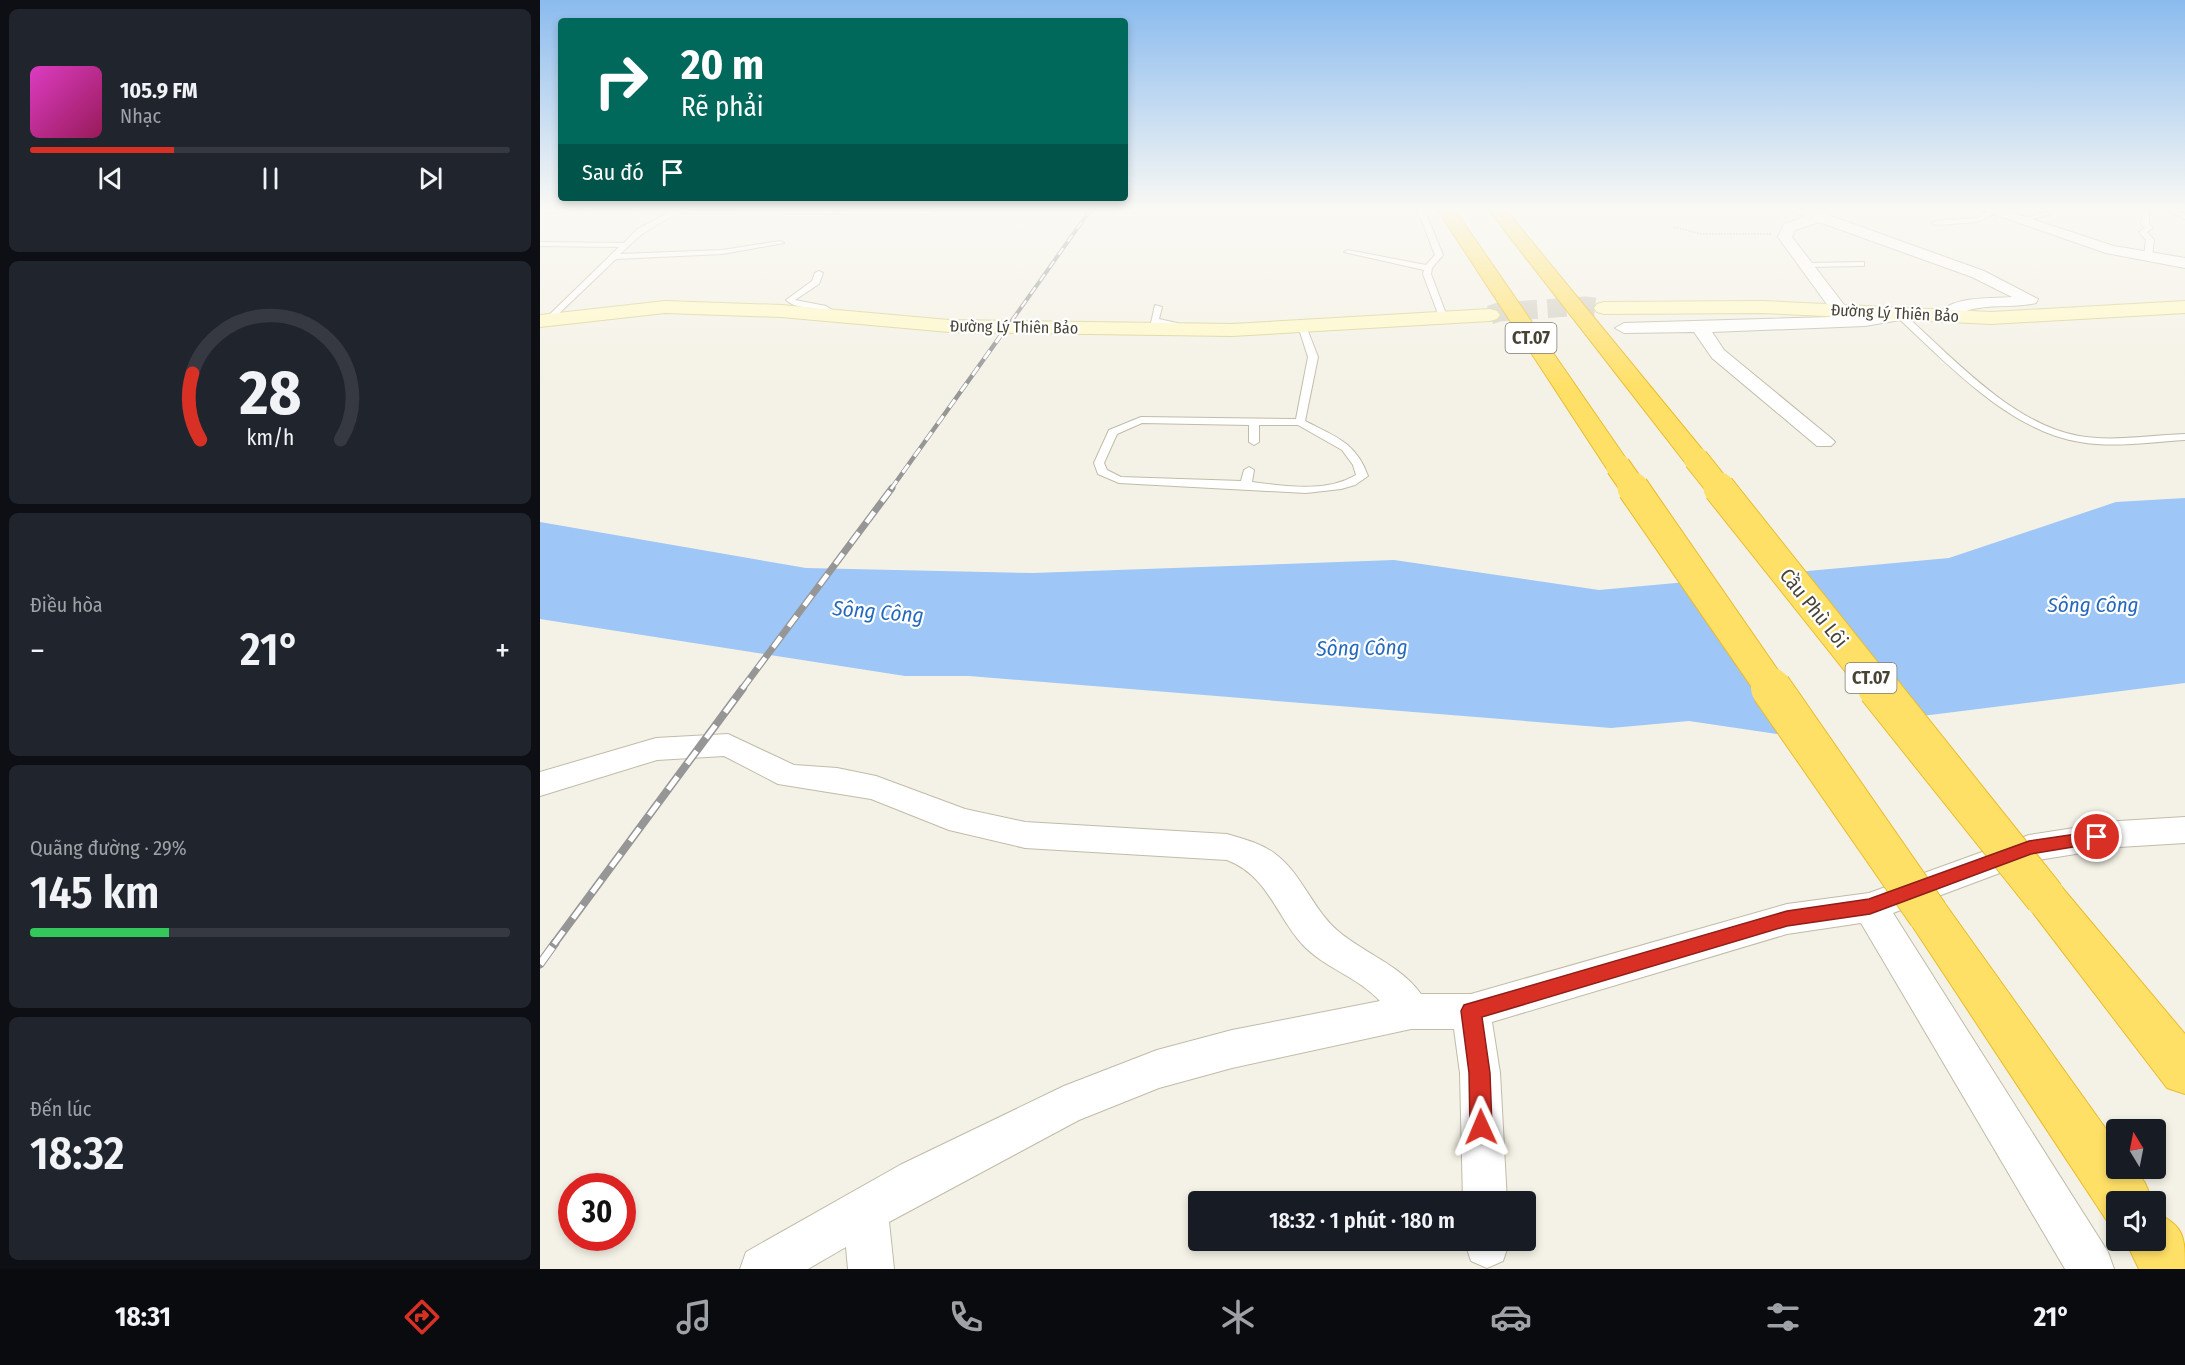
<!DOCTYPE html>
<html lang="vi">
<meta charset="utf-8">
<style>
body{margin:0;font-family:"Fira Sans Condensed",sans-serif;background:#20242c;color:#f1f3f6;height:100vh;display:flex;flex-direction:column;font-size:22px;white-space:nowrap}
*{box-sizing:border-box;margin:0}
p{font-size:20px;color:#9ea1a6}
.icon{flex:none;width:33px;height:33px;fill:none;stroke:currentColor;stroke-width:2;stroke-linecap:round;stroke-linejoin:round}
.map{position:relative;flex:1;overflow:hidden}
.side{display:flex;flex-direction:column;gap:9px;padding:9px;background:#0d0f14;width:540px}
.side>*{flex:none}
.banner{position:absolute;left:18px;top:18px;width:570px;height:183px;border-radius:6px;box-shadow:0 3px 9px #0003;background:#00695c;color:#fff;overflow:hidden}
.needle{width:39px;rotate:350deg}
.fabs{position:absolute;left:1566px;top:1119px;display:grid;gap:12px}
.fabs a{display:grid;place-items:center;width:60px;height:60px;border-radius:6px;background:#171b24;box-shadow:0 3px 9px #0003;font-size:30px}
.speed{position:absolute;left:18px;top:1173px;display:flex;gap:12px;font-size:30px;font-weight:700;text-align:center}
.speed>*{display:grid;place-content:center;width:78px;height:78px;border-radius:50%;background:#171b24;box-shadow:0 3px 9px #0003;line-height:1}
.speed .limit{border:9px solid #d22;background:#fff;color:#111}
.pin{position:absolute;display:grid;place-items:center;width:51px;height:51px;color:#fff;margin:-26px;border:3px solid #fff;border-radius:50%;box-shadow:0 2px 6px #0007}
.me{position:absolute;width:66px;margin:-33px;rotate:359deg;stroke-linejoin:round;filter:drop-shadow(0 0 4px #0008)}
.turn{display:flex;align-items:center;gap:21px;height:126px;padding:0 24px;font-size:27px}
.turn .icon{width:78px;height:78px;stroke-width:2.5}
.turn b{display:block;font-size:42px;line-height:51px}
.then{display:flex;align-items:center;height:57px;padding:0 24px;background:#0003;gap:12px;font-size:22px}
.big{font-size:45px;font-weight:600;line-height:1.1}
.side .card{flex:1;display:flex;flex-direction:column;justify-content:center;gap:9px;min-width:0;padding:0 21px;border-radius:9px;background:#20242c}
.side .dial{align-items:center;gap:0}
.dial svg{height:156px;overflow:visible;fill:none;stroke:#363941;stroke-width:7;stroke-linecap:round;text-anchor:middle}
.dial text{fill:#f1f3f6;stroke:none}
.song{display:flex;align-items:center;gap:18px}
.cover{width:72px;height:72px;border-radius:9px;background:linear-gradient(135deg,hsl(310 70% 55%),hsl(330 70% 35%))}
.played{height:6px;border-radius:3px;background:linear-gradient(90deg,#d93025 30%,#363941 30%)}
.keys{display:flex;justify-content:space-around;direction:ltr}
.heat{display:flex;justify-content:space-between;align-items:center;font-size:33px;direction:ltr}
.charge{height:9px;border-radius:4px;background:linear-gradient(90deg,#34c759 29%,#363941 0)}
.trip{position:absolute;left:648px;top:1191px;width:348px;height:60px;border-radius:6px;background:#171b24;box-shadow:0 3px 9px #0003;font-weight:600;line-height:60px;text-align:center}
.tabs{display:flex;height:96px;justify-content:space-around;align-items:center;background:#090b0e;color:#9ea1a6}
.tabs .icon{width:42px;height:42px}
.tabs .selected{color:#d93025}
.tabs b{font-size:27px;color:#f1f3f6}
main{display:flex;flex:1;min-height:0}
.map>svg:first-child{display:block}
</style>
<main>
<section class="side">
<div class="card">
<div class="song"><i class="cover"></i><div><b>105.9 FM</b><p>Nhạc</p></div></div>
<div class="played"></div>
<div class="keys"><svg class="icon" aria-label="previous" viewBox="0 0 24 24"><path d="M18 5L8 12l10 7zM5 5v14"/></svg><svg class="icon" aria-label="pause" viewBox="0 0 24 24"><path d="M8 5v14M16 5v14"/></svg><svg class="icon" aria-label="next" viewBox="0 0 24 24"><path d="M6 5l10 7-10 7zM19 5v14"/></svg></div>
</div>
<div class="card dial"><svg viewBox="0 0 100 80">
<path d="M14 69A42 42 0 1 1 86 69"/>
<path d="M14 69A42 42 0 0 1 10 35" stroke="#d93025"/>
<text x="50" y="56" font-size="32" font-weight="700">28</text>
<text x="50" y="72" font-size="11">km/h</text>
</svg></div>
<div class="card"><p>Điều hòa</p>
<div class="heat"><a>−</a><b class="big">21°</b><a>+</a></div>
</div>
<div class="card"><p>Quãng đường · 29%</p><b class="big">145 km</b><div class="charge"></div></div>
<div class="card"><p>Đến lúc</p><b class="big">18:32</b></div>
</section>
<div class="map">
<svg width="1645" height="1269" viewBox="0 0 1645 1269">
<rect width="100%" height="100%" fill="#f4f2e6"/>
<!-- water -->
<polygon fill="#9ec6f6" points="1645,498 1645,683 1237,734 1149,721 1071,728 429,676 365,676 0,619 0,522 266,568 493,573 854,560 1059,590 1409,558 1576,502"/>
<!-- pier -->
<polygon fill="#f4f2e6" points="1245,570 1365,721 1263,734 1156,578"/>
<g fill="none" stroke-linecap="round" stroke-linejoin="round">
<!-- secondary-tunnel -->
<polyline stroke="#d2cfc3" stroke-width="19" stroke-dasharray="19 10" stroke-linecap="butt" points="950,315 959,312 1045,306 1064,308"/>
<defs>
<g id="lane">
<polygon points="0,209 391,210 394,212 391,214 137,213 102,234 80,254 182,250 240,241 244,243 182,254 76,259 10,322 7,321 7,317 79,247 0,246 0,242 84,243 96,230 127,213 0,212"/>
<polygon points="877,209 884,209 903,255 892,268 891,274 908,319 907,321 900,319 883,274 884,270 804,252 808,250 886,265 895,255"/>
<polygon points="1452,209 1457,211 1438,222 1396,225 1392,223 1396,221 1436,218"/>
<polygon points="1506,209 1513,209 1511,214 1482,222 1478,220 1506,212"/>
<polygon points="1603,209 1609,209 1609,224 1613,228 1607,232 1614,240 1612,256 1608,258 1604,256 1606,240 1599,232 1605,228 1601,224"/>
<polygon points="1624,209 1634,209 1645,214 1645,219"/>
<polygon points="1324,262 1324,266 1321,266 1268,267 1264,265 1268,263"/>
<path d="M279,271L283,273L279,284L255,300L286,306L298,314V318C290,318 287,313 280,310C268,306 255,309 246,300L272,281L275,273Z"/>
<polygon points="615,305 622,307 619,319 637,323 643,330 642,332 636,332 631,327 611,323"/>
<path d="M1357,313H1363C1411,356 1473,425 1539,436C1573,442 1611,435 1645,434V440C1611,442 1574,448 1540,442C1469,431 1407,363 1357,317Z"/>
<path d="M762,323L766,326L778,357L765,421C794,436 816,442 828,476L815,485L801,489L766,493L579,483L558,474L554,463L569,430L601,417L756,419L768,357L758,326ZM602,423L709,425V442L714,445L719,442V425H758L802,450L813,465L816,475C785,493 746,486 712,482L714,470L709,467L704,470L701,481L581,477L567,470L564,463L577,434Z"/>
</g>
<g id="street">
<path d="M1248,209L1290,212L1291,216L1444,271L1498,299L1496,303C1474,308 1450,304 1429,310C1417,314 1410,324 1398,321L1395,317C1411,295 1448,299 1472,297L1432,277L1279,222L1255,230L1252,237L1308,310L1306,314H1294L1238,237L1244,224L1265,217Z"/>
<polygon points="1439,209 1461,209 1574,246 1645,258 1645,268 1566,253"/>
<polygon points="1360,310 1369,315 1366,319 1325,326 1172,332 1184,350 1291,438 1295,442 1291,446 1277,446 1172,358 1154,332 1084,333 1075,328 1084,323 1325,316"/>
<path d="M188,734L254,765L297,768L336,776L425,809L485,822L687,834C703,839 720,843 734,853C762,873 772,909 798,931C825,954 859,964 881,994H931L1247,904L1329,893L1489,835L1579,821L1645,817V843L1579,847L1492,861L1353,913L1568,1252L1574,1269H1525L1321,923L1247,934L952,1022L960,1073L967,1202H923L920,1073L914,1029H871L692,1068L619,1088L539,1120L349,1222L354,1269H308L306,1247L268,1269H200L206,1252L360,1165L524,1086L617,1050L692,1030L840,1001C818,977 784,968 762,944C735,914 728,876 687,860L485,848L409,830L331,799L238,784L184,756L117,760L0,796V772L116,738Z"/>
<polygon points="924,1240 970,1240 963,1261 947,1268 931,1261"/>
</g>
<g id="secondary">
<polygon points="125,301 241,305 409,320 692,324 950,309 957,311 960,315 957,319 950,321 692,336 409,332 241,317 125,313 0,327 0,315"/>
<polygon points="1222,301 1451,312 1645,301 1645,313 1451,324 1222,313 1064,314 1057,312 1054,308 1057,304 1064,302"/>
</g>
<g id="highway">
<polygon points="897,209 914,209 1091,466 1087,472 1078,474 1069,472"/>
<polygon points="948,209 965,209 1165,453 1169,459 1165,465 1156,467 1147,465"/>
<polygon points="1505,879 1520,885 1645,1034 1645,1094 1627,1088 1490,909 1484,897 1490,885"/>
<polygon points="1388,896 1403,901 1576,1143 1576,1168 1595,1168 1605,1183 1613,1202 1576,1202 1576,1225 1567,1221 1373,927 1366,914 1373,901"/>
<path d="M1616,1213C1645,1226 1645,1238 1645,1269H1599L1585,1240H1616Z"/>
</g>
</defs>
<!-- lane casing -->
<use href="#lane" stroke="#c1bba8" stroke-width="2"/>
<!-- street casing -->
<use href="#street" stroke="#c1bba8" stroke-width="2"/>
<!-- secondary casing -->
<use href="#secondary" stroke="#d8cf92" stroke-width="2"/>
<!-- highway casing -->
<use href="#highway" stroke="#e9bc2b" stroke-width="2"/>
<!-- path -->
<polyline stroke="#c3ba98" stroke-width="2" stroke-dasharray="1.5 1.5" stroke-linecap="butt" points="1134,227 1161,234 1231,234"/>
<!-- lane -->
<use href="#lane" fill="#fff" fill-rule="evenodd"/>
<!-- street -->
<use href="#street" fill="#fff" fill-rule="evenodd"/>
<!-- secondary -->
<use href="#secondary" fill="#fff9c6" fill-rule="evenodd"/>
<!-- highway -->
<use href="#highway" fill="#ffe067" fill-rule="evenodd"/>
<defs>
<polyline id="rail-far4" points="463,333 551,209"/>
<polyline id="rail-far3" points="351,489 464,331"/>
<polyline id="rail-far2" points="202,689 352,488"/>
<polyline id="rail-far1" points="14,944 203,688"/>
<polyline id="rail" points="0,964 15,943"/>
</defs>
<!-- rail-far4 casing -->
<use href="#rail-far4" stroke="#969696" stroke-width="4"/>
<!-- rail-far3 casing -->
<use href="#rail-far3" stroke="#969696" stroke-width="4.5"/>
<!-- rail-far2 casing -->
<use href="#rail-far2" stroke="#969696" stroke-width="7"/>
<!-- rail-far1 casing -->
<use href="#rail-far1" stroke="#969696" stroke-width="8"/>
<!-- rail casing -->
<use href="#rail" stroke="#969696" stroke-width="9"/>
<!-- rail-far4 -->
<use href="#rail-far4" stroke="#fff" stroke-width="2" stroke-dasharray="8" stroke-linecap="butt"/>
<!-- rail-far3 -->
<use href="#rail-far3" stroke="#fff" stroke-width="3" stroke-dasharray="10" stroke-linecap="butt"/>
<!-- rail-far2 -->
<use href="#rail-far2" stroke="#fff" stroke-width="4.5" stroke-dasharray="13" stroke-linecap="butt"/>
<!-- rail-far1 -->
<use href="#rail-far1" stroke="#fff" stroke-width="5" stroke-dasharray="16" stroke-linecap="butt"/>
<!-- rail -->
<use href="#rail" stroke="#fff" stroke-width="7" stroke-dasharray="21" stroke-linecap="butt"/>
<defs>
<g id="highway-bridge-far2">
<polyline points="1156,459 1180,489"/>
<polyline points="1078,466 1094,489"/>
</g>
<g id="highway-bridge-far1">
<polyline points="1093,488 1232,689"/>
<polyline points="1179,488 1339,689"/>
</g>
<g id="highway-bridge">
<polyline points="1231,688 1388,914"/>
<polyline points="1338,688 1505,897"/>
</g>
</defs>
<!-- highway-bridge-far2 casing -->
<use href="#highway-bridge-far2" stroke="#e9bc2b" stroke-width="26" stroke-linecap="butt"/>
<!-- highway-bridge-far1 casing -->
<use href="#highway-bridge-far1" stroke="#e9bc2b" stroke-width="33" stroke-linecap="butt"/>
<!-- highway-bridge casing -->
<use href="#highway-bridge" stroke="#e9bc2b" stroke-width="42" stroke-linecap="butt"/>
<!-- highway-bridge-far2 -->
<use href="#highway-bridge-far2" stroke="#ffe067" stroke-width="24"/>
<!-- highway-bridge-far1 -->
<use href="#highway-bridge-far1" stroke="#ffe067" stroke-width="31"/>
<!-- highway-bridge -->
<use href="#highway-bridge" stroke="#ffe067" stroke-width="40"/>
</g>
<!-- sky -->
<linearGradient id="sky" x2="0" y2="1"><stop stop-color="#8abbee"/><stop offset="0.54" stop-color="#faf9f4"/><stop offset="1" stop-color="#faf9f4" stop-opacity="0"/></linearGradient>
<rect width="1645" height="387" fill="url(#sky)"/>
<!-- route -->
<polygon fill="#d93025" stroke="#8d1f18" stroke-width="1.5" points="1557,831 1563,833 1565,837 1563,842 1491,854 1330,914 1247,926 942,1017 950,1073 952,1127 949,1134 941,1137 934,1134 930,1127 929,1073 921,1011 924,1005 1247,911 1329,899 1489,841"/>
<g text-anchor="middle" dominant-baseline="central" stroke-width="4.5" stroke-linejoin="round" paint-order="stroke">
<!-- far-street labels -->
<g font-size="16" fill="#484335" stroke="#fff">
<text transform="translate(1355 313) rotate(3)">Đường Lý Thiên Bảo</text>
<text transform="translate(474 327) rotate(1)">Đường Lý Thiên Bảo</text>
</g>
<!-- shield labels -->
<g fill="#fff" stroke="#7f7b72" stroke-width="1.5">
<rect x="965.5" y="323" width="51" height="30" rx="4.5"/>
<rect x="1305.5" y="663" width="51" height="30" rx="4.5"/>
</g>
<g font-size="18" font-weight="bold" fill="#484335">
<text x="991" y="338">CT.07</text>
<text x="1331" y="678">CT.07</text>
</g>
<!-- street labels -->
<g font-size="20" fill="#484335" stroke="#fff">
<text transform="translate(1274 608) rotate(51)">Cầu Phù Lôi</text>
</g>
<!-- water labels -->
<g font-size="21" font-style="italic" fill="#2569bc" stroke="#fff">
<text x="1553" y="605">Sông Công</text>
<text transform="translate(338 612) rotate(5)">Sông Công</text>
<text transform="translate(822 648) rotate(-1)">Sông Công</text>
</g>
</g>
</svg>
<div class="fabs">
<a><svg class="needle" viewBox="-14 -14 28 28"><path d="M0-13l5 13h-10z" fill="#e53935"/><path d="M0 13l5-13h-10z" fill="#9ea1a6"/></svg></a>
<a><svg class="icon" aria-label="sound" viewBox="0 0 24 24"><path d="M4 9h4l5-4v14l-5-4H4zM17 9q2 3 0 6"/></svg></a>
</div>
<div class="speed"><div class="limit">30</div></div>
<div class="pin" style="left:1557px;top:837px;background:#d93025"><svg class="icon" aria-label="arrive" viewBox="0 0 24 24"><path d="M6 21V4h12l-3 4 3 4H6"/></svg></div>
<svg class="me" style="left:941px;top:1127px" viewBox="-20 -20 40 40"><path d="M0-17L14 15 0 8-14 15z" fill="#d93025" stroke="#fff" stroke-width="4"/></svg>
<div class="trip">18:32 · 1 phút · 180 m</div>
<div class="banner">
<div class="turn"><svg class="icon" aria-label="right" viewBox="0 0 24 24"><path d="M7 20v-9h11M14 6l5 5-5 5"/></svg><div><b>20 m</b>Rẽ phải</div></div>
<div class="then">Sau đó<svg class="icon" aria-label="arrive" viewBox="0 0 24 24"><path d="M6 21V4h12l-3 4 3 4H6"/></svg></div>
</div>
</div>
</main>
<nav class="tabs">
<b>18:31</b>
<svg class="icon selected" aria-label="directions" viewBox="0 0 24 24"><path d="M12 3l9 9-9 9-9-9zM9 14v-3h6M13 9l2 2-2 2"/></svg>
<svg class="icon" aria-label="music" viewBox="0 0 24 24"><path d="M9 18V5l10-2v13"/><circle cx="6" cy="18" r="3"/><circle cx="16" cy="16" r="3"/></svg>
<svg class="icon" aria-label="phone" viewBox="0 0 24 24"><path d="M5 4h4l2 5-3 2q2 4 5 5l2-3 5 2v4C11 20 4 13 5 4z"/></svg>
<svg class="icon" aria-label="climate" viewBox="0 0 24 24"><path d="M12 3v18M4 7l16 10M4 17L20 7"/></svg>
<svg class="icon" aria-label="car" viewBox="0 0 24 24"><path d="M5 17H2v-5l4-1 3-4h7l3 4 3 1v5h-3M9 17h6M6 11h13"/><circle cx="7" cy="17" r="2"/><circle cx="17" cy="17" r="2"/></svg>
<svg class="icon" aria-label="filters" viewBox="0 0 24 24"><path d="M4 7h16M4 17h16"/><circle cx="9" cy="7" r="2"/><circle cx="15" cy="17" r="2"/></svg>
<b>21°</b>
</nav>
